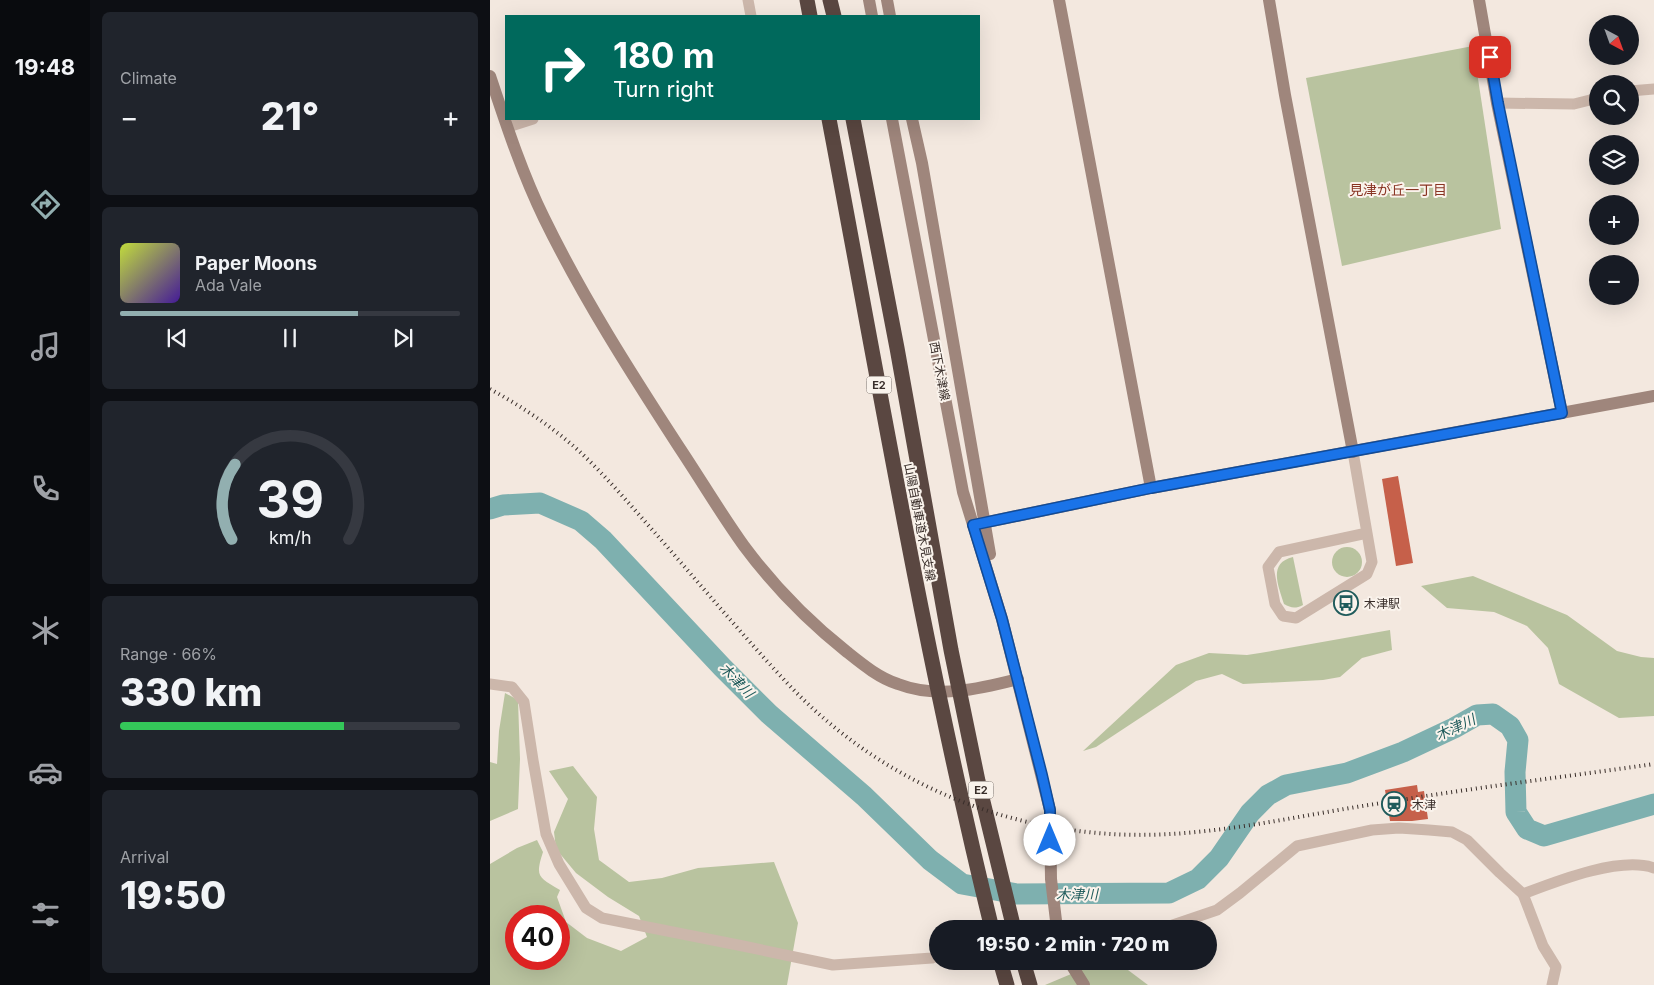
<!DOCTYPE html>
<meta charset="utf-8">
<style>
body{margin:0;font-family:Inter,"Noto Sans JP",sans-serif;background:#20242c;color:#f1f3f6;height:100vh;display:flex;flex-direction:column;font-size:19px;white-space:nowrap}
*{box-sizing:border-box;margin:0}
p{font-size:16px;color:#9ea1a6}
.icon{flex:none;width:28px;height:28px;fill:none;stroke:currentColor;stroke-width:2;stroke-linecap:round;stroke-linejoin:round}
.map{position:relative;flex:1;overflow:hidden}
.sheet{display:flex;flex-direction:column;gap:12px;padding:12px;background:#0d0f14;width:400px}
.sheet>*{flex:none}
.banner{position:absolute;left:15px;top:15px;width:475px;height:105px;border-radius:0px;box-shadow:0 5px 20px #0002;background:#00695c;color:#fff;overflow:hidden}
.needle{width:32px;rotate:139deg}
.fabs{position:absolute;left:1099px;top:15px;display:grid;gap:10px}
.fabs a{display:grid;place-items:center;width:50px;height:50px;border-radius:50%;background:#171b24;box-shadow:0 5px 20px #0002;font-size:25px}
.speed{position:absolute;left:15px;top:905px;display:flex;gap:10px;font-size:25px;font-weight:700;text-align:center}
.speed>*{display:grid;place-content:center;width:65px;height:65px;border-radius:50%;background:#171b24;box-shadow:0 5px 20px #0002;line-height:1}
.speed .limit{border:8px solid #d22;background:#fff;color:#111}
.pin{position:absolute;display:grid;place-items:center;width:42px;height:42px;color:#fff;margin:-21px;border-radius:10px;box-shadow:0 2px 8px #0006}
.me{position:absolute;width:55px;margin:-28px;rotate:0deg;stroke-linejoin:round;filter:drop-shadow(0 0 4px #0008)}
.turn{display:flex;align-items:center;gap:18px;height:105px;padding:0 25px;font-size:22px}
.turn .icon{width:65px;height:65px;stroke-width:2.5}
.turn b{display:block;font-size:35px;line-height:42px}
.big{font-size:38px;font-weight:800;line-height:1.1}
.sheet .tile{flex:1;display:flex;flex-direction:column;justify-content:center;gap:8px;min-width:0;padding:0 18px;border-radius:8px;background:#20242c}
.sheet .dial{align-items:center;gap:0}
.dial svg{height:130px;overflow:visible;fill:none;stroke:#363941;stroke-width:7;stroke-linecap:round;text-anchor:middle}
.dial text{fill:#f1f3f6;stroke:none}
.song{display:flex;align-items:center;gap:15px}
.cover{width:60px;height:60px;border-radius:8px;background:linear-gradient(135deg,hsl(70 70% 55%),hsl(260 70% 35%))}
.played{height:5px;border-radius:2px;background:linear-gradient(90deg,#92afb0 70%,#363941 70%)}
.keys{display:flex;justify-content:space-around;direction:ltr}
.heat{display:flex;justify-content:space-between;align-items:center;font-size:28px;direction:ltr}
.charge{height:8px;border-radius:4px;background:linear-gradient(90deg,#34c759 66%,#363941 0)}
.trip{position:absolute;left:439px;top:920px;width:288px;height:50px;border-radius:25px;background:#171b24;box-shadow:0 5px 20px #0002;font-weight:800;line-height:50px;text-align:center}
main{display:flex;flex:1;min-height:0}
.dock{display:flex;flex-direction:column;width:90px;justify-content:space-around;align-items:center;background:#090b0e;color:#9ea1a6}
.dock .icon{width:35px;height:35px}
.dock .selected{color:#92afb0}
.dock b{font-size:22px;color:#f1f3f6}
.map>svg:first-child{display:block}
</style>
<main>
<nav class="dock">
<b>19:48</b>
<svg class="icon selected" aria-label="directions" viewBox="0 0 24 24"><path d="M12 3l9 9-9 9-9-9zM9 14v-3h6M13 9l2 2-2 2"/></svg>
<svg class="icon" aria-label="music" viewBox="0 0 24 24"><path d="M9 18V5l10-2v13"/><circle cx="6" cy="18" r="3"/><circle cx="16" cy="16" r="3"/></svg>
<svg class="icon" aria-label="phone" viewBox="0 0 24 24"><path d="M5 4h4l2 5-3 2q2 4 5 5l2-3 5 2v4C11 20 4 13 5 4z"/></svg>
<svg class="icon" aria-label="climate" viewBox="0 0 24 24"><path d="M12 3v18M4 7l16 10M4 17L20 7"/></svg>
<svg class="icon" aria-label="car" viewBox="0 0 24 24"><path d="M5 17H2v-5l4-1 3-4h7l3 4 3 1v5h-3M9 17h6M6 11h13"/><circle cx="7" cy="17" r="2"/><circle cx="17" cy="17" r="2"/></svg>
<svg class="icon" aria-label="filters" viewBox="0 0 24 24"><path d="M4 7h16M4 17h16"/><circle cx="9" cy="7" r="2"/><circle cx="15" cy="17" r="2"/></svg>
</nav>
<section class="sheet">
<div class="tile"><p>Climate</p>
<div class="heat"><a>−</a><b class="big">21°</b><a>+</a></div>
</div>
<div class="tile">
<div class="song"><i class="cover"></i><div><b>Paper Moons</b><p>Ada Vale</p></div></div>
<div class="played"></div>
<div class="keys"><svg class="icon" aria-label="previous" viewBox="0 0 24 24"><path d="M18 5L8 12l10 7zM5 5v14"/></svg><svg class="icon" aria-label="pause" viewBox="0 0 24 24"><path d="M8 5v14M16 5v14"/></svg><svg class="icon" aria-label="next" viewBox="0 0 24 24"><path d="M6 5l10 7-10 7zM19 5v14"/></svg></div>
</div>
<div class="tile dial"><svg viewBox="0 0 100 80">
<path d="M14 69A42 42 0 1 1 86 69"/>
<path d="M14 69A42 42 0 0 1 16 23" stroke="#92afb0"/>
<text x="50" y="56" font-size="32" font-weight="700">39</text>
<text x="50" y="72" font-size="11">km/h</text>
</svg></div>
<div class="tile"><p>Range · 66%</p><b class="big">330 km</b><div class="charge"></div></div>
<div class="tile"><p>Arrival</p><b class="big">19:50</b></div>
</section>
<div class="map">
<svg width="1164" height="985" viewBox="0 0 1164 985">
<rect width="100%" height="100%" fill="#f3e8df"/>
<!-- green -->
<g fill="#b9c39f" fill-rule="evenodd">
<polygon points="983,46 1011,229 852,266 816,78"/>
<circle cx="857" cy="562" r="15"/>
<path d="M803,557L813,605C805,609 801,608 794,604C788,585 778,563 803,557Z"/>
<polygon points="983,576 1077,615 1127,651 1151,657 1164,658 1164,716 1129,718 1069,684 1058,648 1037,626 1004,612 957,608 931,586"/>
<polygon points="900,630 902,650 872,658 850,677 833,680 753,684 732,674 706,681 606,747 593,751 686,665 719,653 757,655 770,653"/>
<polygon points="15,693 28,700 30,759 28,809 0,821 0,762 7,764 9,731"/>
<path d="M83,766L107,797L104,829L109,860L139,882L172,878L208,868L284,862L308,923L297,985H0V864L27,848L47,840L53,852C45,877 48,877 70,890L67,897L76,922L97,938L131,951L157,937L149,916L118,897L86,873L66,849L64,832L78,799L59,771ZM26,916H69V959H26Z"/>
<polygon points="612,961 626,961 658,985 555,985"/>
</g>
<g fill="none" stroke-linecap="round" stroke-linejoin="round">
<!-- river -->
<polyline stroke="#7eb0af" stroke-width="21" points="0,509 13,505 50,503 91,521 113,540 232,667 279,714 374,796 440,860 472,884 527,894 679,893 708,879 729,858 760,813 778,795 796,785 857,773 913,752 964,728 987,715 1003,714 1020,726 1028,740 1025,772 1026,812 1037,829 1054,836 1164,804"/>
</g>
<!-- building -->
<g fill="#c6604a">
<polygon points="908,476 923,563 906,566 892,479"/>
<polygon points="927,785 928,792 934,791 938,819 922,821 900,821 895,790"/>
</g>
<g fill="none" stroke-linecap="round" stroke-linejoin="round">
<!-- street -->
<g stroke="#ccb7ab" stroke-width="11">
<polyline points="258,0 261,16"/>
<polyline points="1140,91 1164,89"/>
<polyline points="1007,103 1084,104 1108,98"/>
<polyline points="18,127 43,119"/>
<polyline points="863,452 882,562 877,574 806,618 793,616 785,604 778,567 789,552 877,533"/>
<polyline points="0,684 22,687 34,702 43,760 56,834 69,864 96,908 112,918 253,946 343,965 442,958 448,955"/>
<path d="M1033,894C1067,881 1130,856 1164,868"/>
<polyline points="671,929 727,910 750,893 807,846 882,830 909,828 939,830 962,832 977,840 1010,873 1033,894 1053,946 1066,967 1062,985"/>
</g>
<!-- secondary -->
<g stroke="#9f867c" stroke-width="12">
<polyline points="379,0 382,16"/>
<polyline points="397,0 400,16"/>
<polyline points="569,0 661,488"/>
<polyline points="779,0 795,95 863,452"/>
<polyline points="989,0 1007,103 1072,413"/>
<path d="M0,76C16,124 32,173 54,218C93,298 141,373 189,447C211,480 231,514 254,546C283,585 318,621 357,652C372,664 389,678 408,684C447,699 489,689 528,679"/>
<polyline points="402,119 473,492 512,619 560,810 561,879 567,929"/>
<polyline points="422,119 432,163 500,554"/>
<polyline points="483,525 661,488 1164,396"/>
<polyline points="579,961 594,985"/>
</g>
<!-- highway -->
<g stroke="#5a4741" stroke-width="15">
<polyline points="317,0 320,16"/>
<polyline points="340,0 344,16"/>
<path d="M339,119C390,389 436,661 502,929"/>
<polyline points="363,119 407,348 461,650 488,781 524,929"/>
<polyline points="510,961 517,985"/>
<polyline points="533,961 540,985"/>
</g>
<!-- rail -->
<path stroke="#392e2a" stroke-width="4" stroke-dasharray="1 4" stroke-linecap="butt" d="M0,389C31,406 61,426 88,450C116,476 141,506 166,534C210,584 253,636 299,685C405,797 553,848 706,832C769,826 830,812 892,803C982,788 1073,777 1164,764"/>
</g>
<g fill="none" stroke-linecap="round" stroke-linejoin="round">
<defs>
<polyline id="route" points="560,840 560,810 552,775 512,619 483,525 661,488 1072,413 1008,103 1000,57"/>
</defs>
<!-- route casing -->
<use href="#route" stroke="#114b97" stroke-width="12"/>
<!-- route -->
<use href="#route" stroke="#1a73e8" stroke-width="9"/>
</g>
<!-- icons -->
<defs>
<symbol id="bus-ring" viewBox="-11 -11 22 22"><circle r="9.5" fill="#faf3ec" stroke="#1f5b5b" stroke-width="1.5"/><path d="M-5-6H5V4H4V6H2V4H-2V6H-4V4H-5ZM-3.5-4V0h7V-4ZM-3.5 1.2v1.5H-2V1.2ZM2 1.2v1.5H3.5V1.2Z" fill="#1f5b5b"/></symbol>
<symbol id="station-ring" viewBox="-11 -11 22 22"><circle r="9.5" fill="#faf3ec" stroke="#1f5b5b" stroke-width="1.5"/><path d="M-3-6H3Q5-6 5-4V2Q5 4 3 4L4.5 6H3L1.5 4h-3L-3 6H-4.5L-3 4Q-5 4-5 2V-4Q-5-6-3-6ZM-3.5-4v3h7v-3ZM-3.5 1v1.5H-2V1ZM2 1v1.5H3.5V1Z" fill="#1f5b5b"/></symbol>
</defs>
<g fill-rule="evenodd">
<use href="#bus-ring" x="842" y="589" width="28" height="28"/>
<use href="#station-ring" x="890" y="790" width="28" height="28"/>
</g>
<g text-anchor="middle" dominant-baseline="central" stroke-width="4" stroke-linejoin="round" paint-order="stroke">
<!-- shield labels -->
<g fill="#faf3ec" stroke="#736964" stroke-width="1">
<rect x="376.5" y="376.5" width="25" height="17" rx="4"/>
<rect x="478.5" y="781.5" width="25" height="17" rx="4"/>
</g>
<g font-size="11" font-weight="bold" fill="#392e2a">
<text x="389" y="385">E2</text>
<text x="491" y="790">E2</text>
</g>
<!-- street labels -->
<g font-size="12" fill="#392e2a" stroke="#faf3ec">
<text transform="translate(450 371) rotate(79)">西下木津線</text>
<text transform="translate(430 522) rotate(79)">山陽自動車道木見支線</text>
</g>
<!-- poi labels -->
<g font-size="12" fill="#392e2a" stroke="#faf3ec" text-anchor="start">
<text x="874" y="603">木津駅</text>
<text x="922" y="804">木津</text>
</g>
<!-- neighbourhood labels -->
<g font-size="14" fill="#893423" stroke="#faf3ec">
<text x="908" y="189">見津が丘一丁目</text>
</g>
<!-- water labels -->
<g font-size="14" font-style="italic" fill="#1f5b5b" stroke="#faf3ec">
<text transform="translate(247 680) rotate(46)">木津川</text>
<text transform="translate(965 727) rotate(-25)">木津川</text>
<text transform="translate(587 894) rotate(-1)">木津川</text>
</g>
</g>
</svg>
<div class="fabs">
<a><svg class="needle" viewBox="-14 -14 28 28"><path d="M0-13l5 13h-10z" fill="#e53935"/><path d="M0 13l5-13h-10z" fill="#9ea1a6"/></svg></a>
<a><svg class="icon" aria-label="search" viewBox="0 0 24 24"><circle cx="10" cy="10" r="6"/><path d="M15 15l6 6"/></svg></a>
<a><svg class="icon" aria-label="layers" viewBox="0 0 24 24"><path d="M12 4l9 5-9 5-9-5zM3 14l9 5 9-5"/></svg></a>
<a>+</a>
<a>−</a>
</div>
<div class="speed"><div class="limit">40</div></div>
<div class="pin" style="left:1000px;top:57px;background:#d93025"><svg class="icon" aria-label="arrive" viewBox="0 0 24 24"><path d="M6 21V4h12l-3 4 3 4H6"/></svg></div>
<svg class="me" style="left:560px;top:840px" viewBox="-20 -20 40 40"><circle r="19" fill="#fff"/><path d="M0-13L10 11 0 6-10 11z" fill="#1a73e8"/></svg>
<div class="trip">19:50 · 2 min · 720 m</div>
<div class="banner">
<div class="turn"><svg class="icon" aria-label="right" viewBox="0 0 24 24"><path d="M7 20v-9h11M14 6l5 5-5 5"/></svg><div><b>180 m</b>Turn right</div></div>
</div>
</div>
</main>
